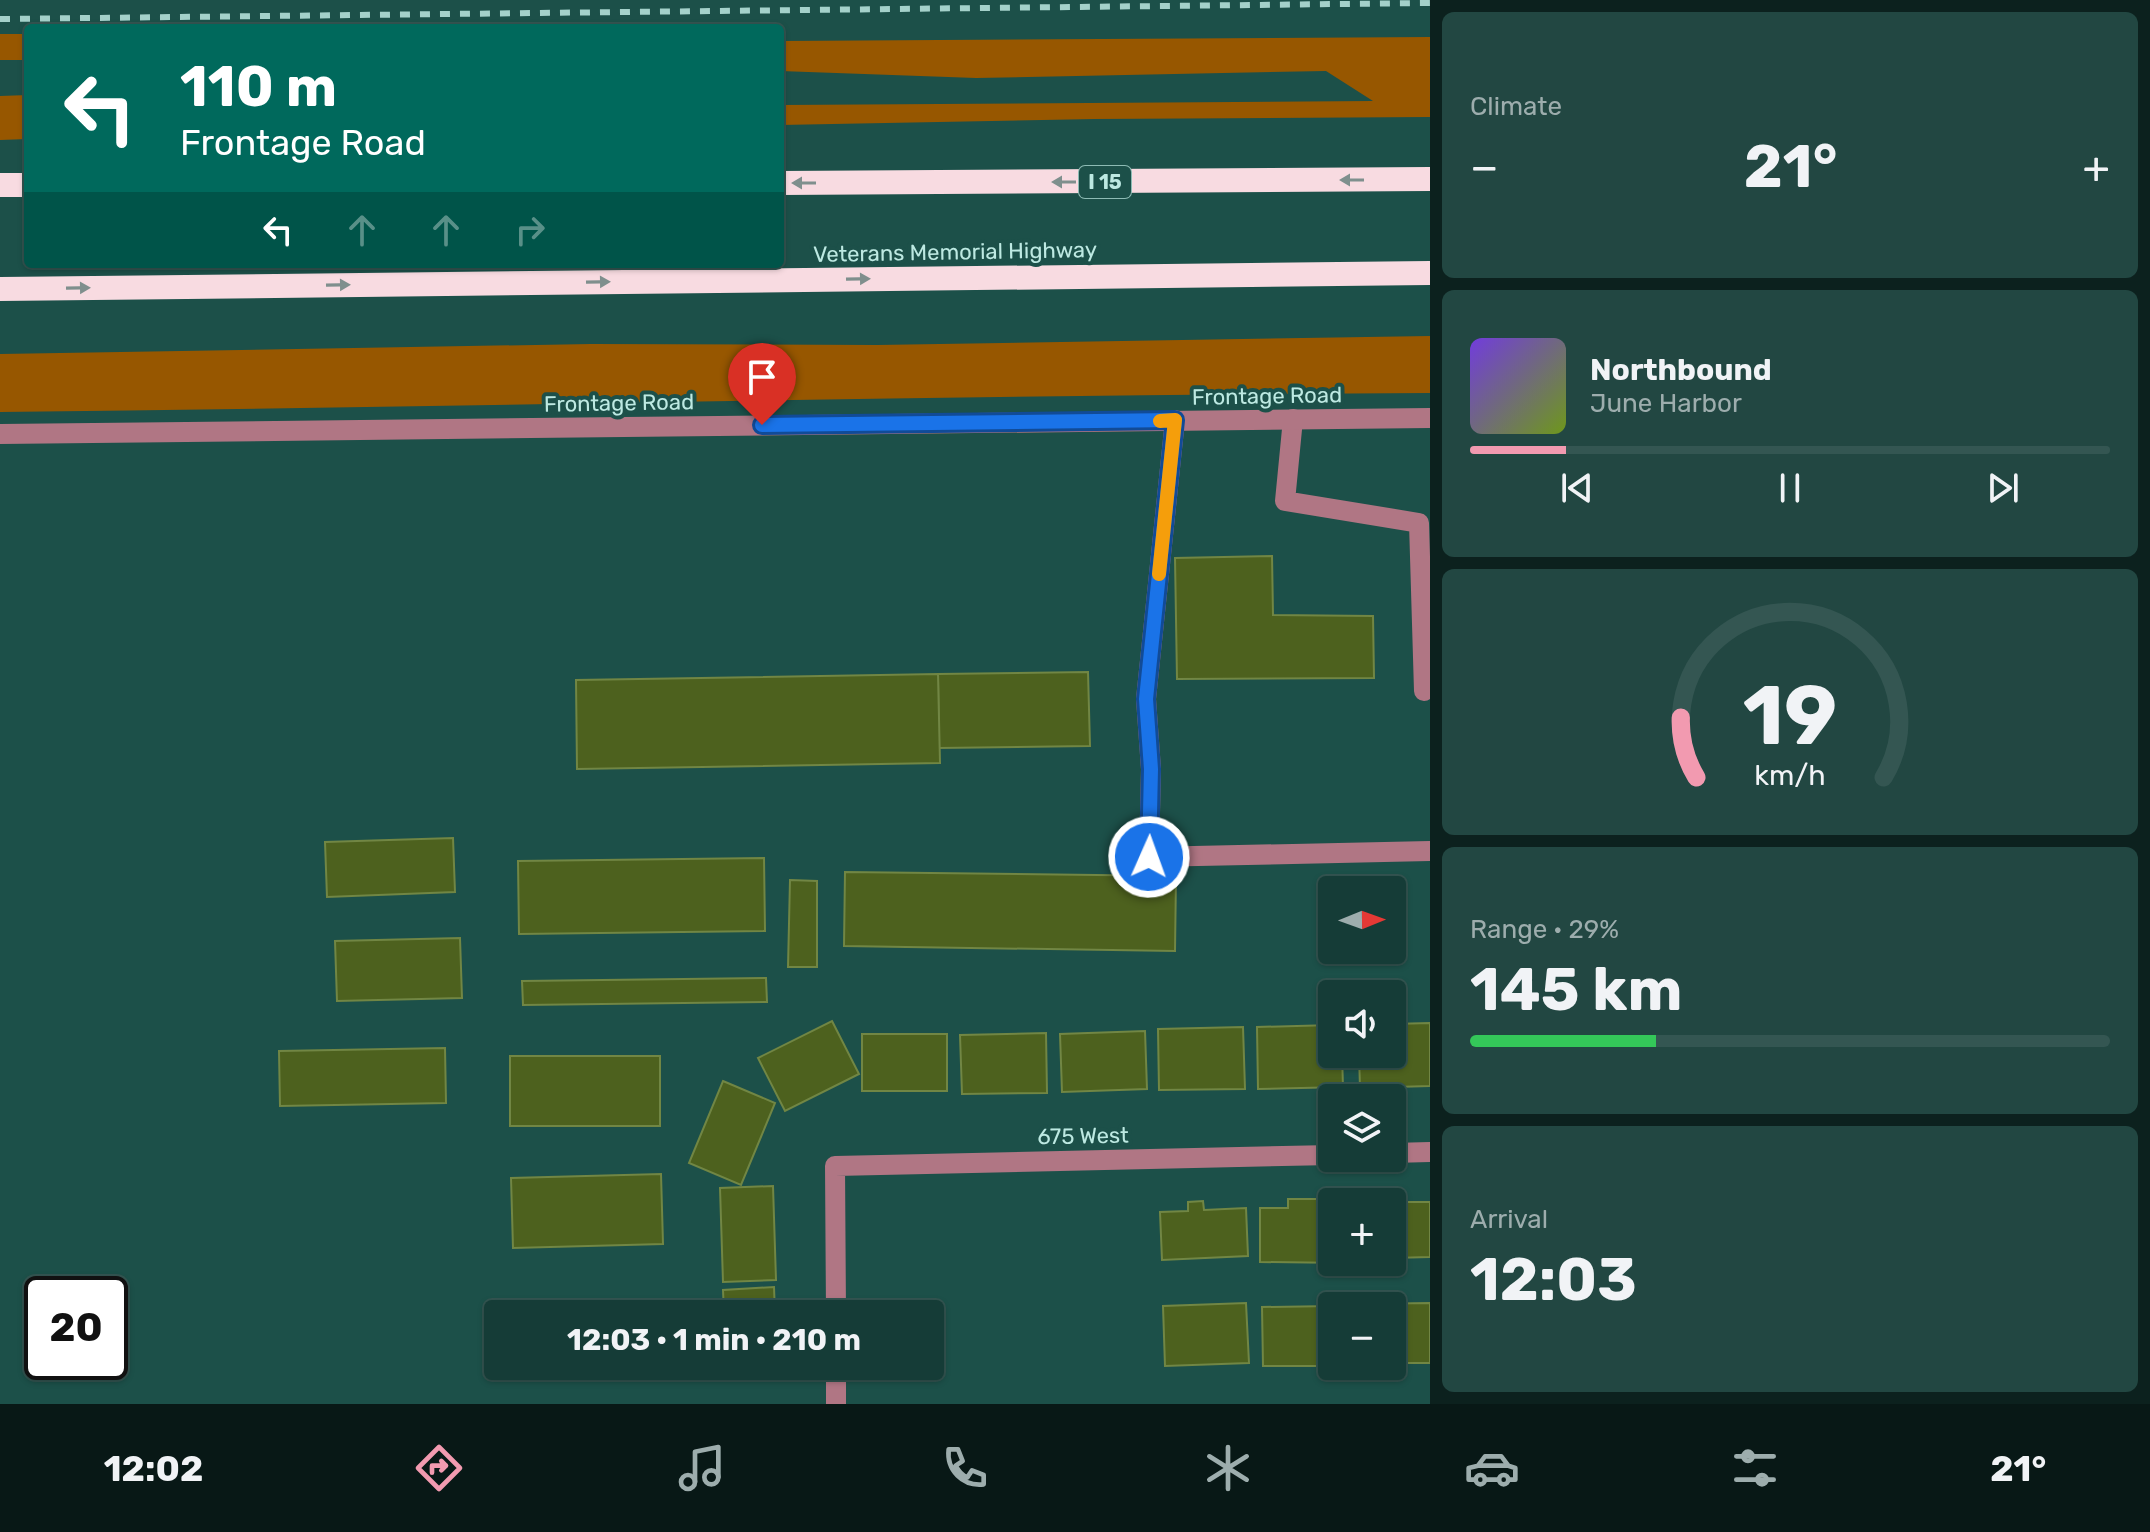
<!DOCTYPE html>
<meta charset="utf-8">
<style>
body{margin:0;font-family:Rubik,sans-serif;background:#224742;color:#f1f3f6;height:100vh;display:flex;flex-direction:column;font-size:30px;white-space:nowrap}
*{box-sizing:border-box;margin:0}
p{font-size:26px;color:#9dadad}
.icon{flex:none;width:44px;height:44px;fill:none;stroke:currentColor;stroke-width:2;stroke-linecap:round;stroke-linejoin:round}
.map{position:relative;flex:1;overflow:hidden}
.drawer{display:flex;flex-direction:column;gap:12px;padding:12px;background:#0c211e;width:720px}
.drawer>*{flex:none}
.banner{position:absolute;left:24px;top:24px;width:760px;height:244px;border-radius:8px;box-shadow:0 2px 6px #0004,0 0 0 2px #345652;background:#00695c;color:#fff;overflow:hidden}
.needle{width:52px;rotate:89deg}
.tools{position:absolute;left:1318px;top:876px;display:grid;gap:16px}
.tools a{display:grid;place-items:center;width:88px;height:88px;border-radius:8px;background:#153c37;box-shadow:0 2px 6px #0004,0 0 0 2px #345652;font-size:40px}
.speed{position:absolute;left:24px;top:1276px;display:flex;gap:16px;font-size:40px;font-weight:700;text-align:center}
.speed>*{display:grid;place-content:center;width:104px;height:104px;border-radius:50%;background:#153c37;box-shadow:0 2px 6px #0004,0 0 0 2px #345652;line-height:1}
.speed .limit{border:4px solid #111;border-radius:12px;background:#fff;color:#111}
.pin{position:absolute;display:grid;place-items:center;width:68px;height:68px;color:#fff;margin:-82px -34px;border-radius:50% 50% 50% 0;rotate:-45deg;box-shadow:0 0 8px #0007}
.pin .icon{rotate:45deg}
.me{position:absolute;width:88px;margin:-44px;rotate:2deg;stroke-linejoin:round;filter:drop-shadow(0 0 6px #0008)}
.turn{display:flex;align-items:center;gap:28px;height:168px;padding:0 24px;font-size:36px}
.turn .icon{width:104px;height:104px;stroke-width:2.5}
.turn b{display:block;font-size:56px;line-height:68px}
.lanes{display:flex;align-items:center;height:76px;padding:0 24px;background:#0003;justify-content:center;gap:40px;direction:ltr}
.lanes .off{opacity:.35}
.big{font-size:60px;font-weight:700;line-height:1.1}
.drawer .tile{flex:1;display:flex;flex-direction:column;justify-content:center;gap:12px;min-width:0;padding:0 28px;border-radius:12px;background:#224742}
.drawer .dial{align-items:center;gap:0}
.dial svg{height:208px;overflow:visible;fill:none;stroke:#345652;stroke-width:7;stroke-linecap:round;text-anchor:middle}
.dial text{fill:#f1f3f6;stroke:none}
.song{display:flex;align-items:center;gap:24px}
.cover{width:96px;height:96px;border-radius:12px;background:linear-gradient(135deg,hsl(260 70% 55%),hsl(80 70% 35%))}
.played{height:8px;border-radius:4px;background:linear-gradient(90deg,#f29ab0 15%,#345652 15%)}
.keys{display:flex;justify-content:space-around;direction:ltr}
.heat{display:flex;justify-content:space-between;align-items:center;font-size:44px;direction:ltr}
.charge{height:12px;border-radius:6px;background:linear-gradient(90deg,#34c759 29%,#345652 0)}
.trip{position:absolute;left:484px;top:1300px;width:460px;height:80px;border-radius:8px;background:#153c37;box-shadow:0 2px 6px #0004,0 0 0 2px #345652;font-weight:700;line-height:80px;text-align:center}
.tab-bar{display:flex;height:128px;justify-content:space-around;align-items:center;background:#081816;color:#9dadad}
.tab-bar .icon{width:56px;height:56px}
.tab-bar .on{color:#f29ab0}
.tab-bar b{font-size:36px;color:#f1f3f6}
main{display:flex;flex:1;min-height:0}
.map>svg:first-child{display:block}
</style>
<main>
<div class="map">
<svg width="1430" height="1404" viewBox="0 0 1430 1404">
<rect width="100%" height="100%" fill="#1c5049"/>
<!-- green -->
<g fill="#975700">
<rect x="0" y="34" width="28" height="26"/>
<polygon points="1430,37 1430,117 1095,119 780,125 780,105 1373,101 1326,71 976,78 780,71 780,41"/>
<polygon points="28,95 28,139 0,140 0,96"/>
<path d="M1430,336V393C953,395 477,407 0,412V354L591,344L877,345Z"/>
</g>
<!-- building -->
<g fill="#4d611e" stroke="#718644" stroke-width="2">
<polygon points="1272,556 1273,615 1373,616 1374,678 1177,679 1175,558"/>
<polygon points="1088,672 1090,746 939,748 938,674"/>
<polygon points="938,674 940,763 577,769 576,680"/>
<polygon points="453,838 455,892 327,897 325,842"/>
<polygon points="764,858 765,931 519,934 518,861"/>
<polygon points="845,872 1176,876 1175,951 844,946"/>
<polygon points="790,880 817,881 817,967 788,967"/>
<polygon points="460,938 462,998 337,1001 335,941"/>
<polygon points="766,978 767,1002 523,1005 522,981"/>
<polygon points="832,1021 859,1074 785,1111 758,1058"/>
<polygon points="1430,1023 1430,1086 1360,1088 1359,1054 1392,1054 1392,1024"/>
<polygon points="1332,1025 1332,1054 1342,1054 1343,1087 1258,1089 1257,1027"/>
<polygon points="1243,1027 1245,1089 1159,1090 1158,1029"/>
<polygon points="1145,1031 1147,1089 1062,1092 1060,1034"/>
<polygon points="1046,1033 1047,1093 962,1094 960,1035"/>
<rect x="862" y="1034" width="85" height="57"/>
<polygon points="445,1048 446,1103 280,1106 279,1051"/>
<rect x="510" y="1056" width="150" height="70"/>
<polygon points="723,1081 775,1103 741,1185 689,1163"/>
<polygon points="661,1174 663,1244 513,1248 511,1178"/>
<polygon points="773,1186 776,1280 723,1282 720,1188"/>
<polygon points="1288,1199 1317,1199 1317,1208 1332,1208 1332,1262 1346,1263 1260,1262 1260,1208 1288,1208"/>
<polygon points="1203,1201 1204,1210 1246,1208 1248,1256 1162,1260 1160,1212 1188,1211 1188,1202"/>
<polygon points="1392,1202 1430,1202 1430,1257 1392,1258"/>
<polygon points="774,1287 775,1314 724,1314 723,1290"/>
<polygon points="1246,1303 1249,1363 1165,1366 1163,1306"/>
<polygon points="1430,1303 1430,1363 1392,1363 1392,1306 1362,1306 1362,1304"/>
<polygon points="1332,1306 1332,1366 1263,1366 1262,1307"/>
</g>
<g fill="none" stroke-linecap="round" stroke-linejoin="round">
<!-- minor -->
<g stroke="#b07684" stroke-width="20">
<polyline points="1293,419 1285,501 1419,523 1424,691"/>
<polyline points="1175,420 1146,699 1151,769 1149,857 1430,851"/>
<polyline points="0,434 1430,418"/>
<polyline points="1392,1153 1430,1152"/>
<polyline points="836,1314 835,1166 1332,1155"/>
<polyline points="836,1366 836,1404"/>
</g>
<!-- highway -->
<g stroke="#f8dbe1" stroke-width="24">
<polyline points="780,183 1430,179"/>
<polyline points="0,185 28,185"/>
<polyline points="0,289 1430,273"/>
</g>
<!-- rail -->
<polyline stroke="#a4d1ca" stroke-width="6" stroke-dasharray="10 10" stroke-linecap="butt" points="0,19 1430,3"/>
</g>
<!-- one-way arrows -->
<defs><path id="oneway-solid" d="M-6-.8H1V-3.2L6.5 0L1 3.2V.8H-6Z" transform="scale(2)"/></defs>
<g fill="#7f8f8d">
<use href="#oneway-solid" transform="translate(1352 180) rotate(180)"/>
<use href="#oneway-solid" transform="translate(1064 182) rotate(180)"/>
<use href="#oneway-solid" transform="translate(804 183) rotate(180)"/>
<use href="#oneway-solid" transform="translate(858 279) rotate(-1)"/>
<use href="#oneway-solid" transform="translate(598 282) rotate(-1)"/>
<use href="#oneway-solid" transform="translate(338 285) rotate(-1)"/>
<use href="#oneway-solid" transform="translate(78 288) rotate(-1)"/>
</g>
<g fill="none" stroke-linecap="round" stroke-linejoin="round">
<defs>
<polyline id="route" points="762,425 1175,420 1146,699 1151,769 1149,857"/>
</defs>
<!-- route casing -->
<use href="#route" stroke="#114b97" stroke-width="20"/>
<!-- route -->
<use href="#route" stroke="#1a73e8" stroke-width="14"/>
<!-- slow -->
<polyline stroke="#f59e0b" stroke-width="14" points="1159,574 1175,420 1160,421"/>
</g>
<g text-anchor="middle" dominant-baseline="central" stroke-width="8" stroke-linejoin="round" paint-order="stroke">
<!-- shield labels -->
<rect fill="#1c5049" stroke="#8dbbb4" stroke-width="2" x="1079" y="166" width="52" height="32" rx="6"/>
<g font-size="20" font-weight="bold" fill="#bde9e2">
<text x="1105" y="182">I 15</text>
</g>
<!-- street labels -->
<g font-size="22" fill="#bde9e2" stroke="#1c5049">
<text transform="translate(955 252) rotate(-1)">Veterans Memorial Highway</text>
<text transform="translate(1267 396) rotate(-1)">Frontage Road</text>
<text transform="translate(619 403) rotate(-1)">Frontage Road</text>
<text transform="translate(1083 1136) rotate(-1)">675 West</text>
</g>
</g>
</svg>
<div class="tools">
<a><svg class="needle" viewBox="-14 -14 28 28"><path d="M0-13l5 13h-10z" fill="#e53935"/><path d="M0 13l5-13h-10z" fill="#9dadad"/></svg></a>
<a><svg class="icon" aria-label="sound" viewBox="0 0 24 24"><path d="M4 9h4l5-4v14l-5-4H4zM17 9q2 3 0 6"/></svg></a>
<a><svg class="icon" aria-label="layers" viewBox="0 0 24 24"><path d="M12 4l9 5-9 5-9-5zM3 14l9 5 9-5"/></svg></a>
<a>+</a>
<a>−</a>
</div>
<div class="speed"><div class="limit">20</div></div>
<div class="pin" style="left:762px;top:425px;background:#d93025"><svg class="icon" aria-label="arrive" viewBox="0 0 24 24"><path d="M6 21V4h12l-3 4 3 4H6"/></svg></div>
<svg class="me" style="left:1149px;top:857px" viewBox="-20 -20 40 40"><circle r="17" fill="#1a73e8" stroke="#fff" stroke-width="3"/><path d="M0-11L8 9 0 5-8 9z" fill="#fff"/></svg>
<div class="trip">12:03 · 1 min · 210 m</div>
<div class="banner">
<div class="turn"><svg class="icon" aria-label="left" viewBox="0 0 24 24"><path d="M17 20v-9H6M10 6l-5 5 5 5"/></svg><div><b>110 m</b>Frontage Road</div></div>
<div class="lanes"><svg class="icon" aria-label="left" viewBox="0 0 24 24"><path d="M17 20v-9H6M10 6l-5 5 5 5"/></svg><svg class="icon off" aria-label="ahead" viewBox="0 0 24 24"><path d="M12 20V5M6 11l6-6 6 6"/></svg><svg class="icon off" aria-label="ahead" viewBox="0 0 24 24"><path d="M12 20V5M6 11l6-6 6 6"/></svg><svg class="icon off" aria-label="right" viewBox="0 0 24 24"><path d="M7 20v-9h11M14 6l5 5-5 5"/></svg></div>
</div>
</div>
<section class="drawer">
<div class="tile"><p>Climate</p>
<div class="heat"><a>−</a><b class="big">21°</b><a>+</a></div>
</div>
<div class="tile">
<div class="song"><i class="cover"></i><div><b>Northbound</b><p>June Harbor</p></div></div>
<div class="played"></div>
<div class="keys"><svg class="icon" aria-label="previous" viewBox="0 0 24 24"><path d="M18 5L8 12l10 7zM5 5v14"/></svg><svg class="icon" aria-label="pause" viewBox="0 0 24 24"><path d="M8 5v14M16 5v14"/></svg><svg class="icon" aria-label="next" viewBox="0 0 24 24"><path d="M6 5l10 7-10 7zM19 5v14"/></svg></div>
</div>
<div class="tile dial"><svg viewBox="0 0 100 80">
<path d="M14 69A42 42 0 1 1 86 69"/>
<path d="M14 69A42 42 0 0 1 8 46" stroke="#f29ab0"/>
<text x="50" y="56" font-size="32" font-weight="700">19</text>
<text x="50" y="72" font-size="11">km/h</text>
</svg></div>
<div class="tile"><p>Range · 29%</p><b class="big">145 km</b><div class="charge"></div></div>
<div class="tile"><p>Arrival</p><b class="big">12:03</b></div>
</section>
</main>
<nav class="tab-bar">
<b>12:02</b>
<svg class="icon on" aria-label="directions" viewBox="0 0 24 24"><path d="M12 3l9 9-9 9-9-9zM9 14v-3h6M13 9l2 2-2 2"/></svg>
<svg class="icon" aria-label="music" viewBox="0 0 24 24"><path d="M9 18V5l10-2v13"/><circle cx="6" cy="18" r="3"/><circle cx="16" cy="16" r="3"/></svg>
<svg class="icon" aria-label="phone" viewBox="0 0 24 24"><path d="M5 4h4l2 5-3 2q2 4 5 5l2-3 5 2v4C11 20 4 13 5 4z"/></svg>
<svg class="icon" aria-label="climate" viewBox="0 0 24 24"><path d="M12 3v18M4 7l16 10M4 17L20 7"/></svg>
<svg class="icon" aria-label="car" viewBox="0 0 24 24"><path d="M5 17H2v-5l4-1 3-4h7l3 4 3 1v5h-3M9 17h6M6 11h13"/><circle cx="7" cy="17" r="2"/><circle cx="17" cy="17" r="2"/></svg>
<svg class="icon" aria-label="filters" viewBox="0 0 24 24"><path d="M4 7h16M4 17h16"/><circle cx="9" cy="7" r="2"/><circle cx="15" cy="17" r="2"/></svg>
<b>21°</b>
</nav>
